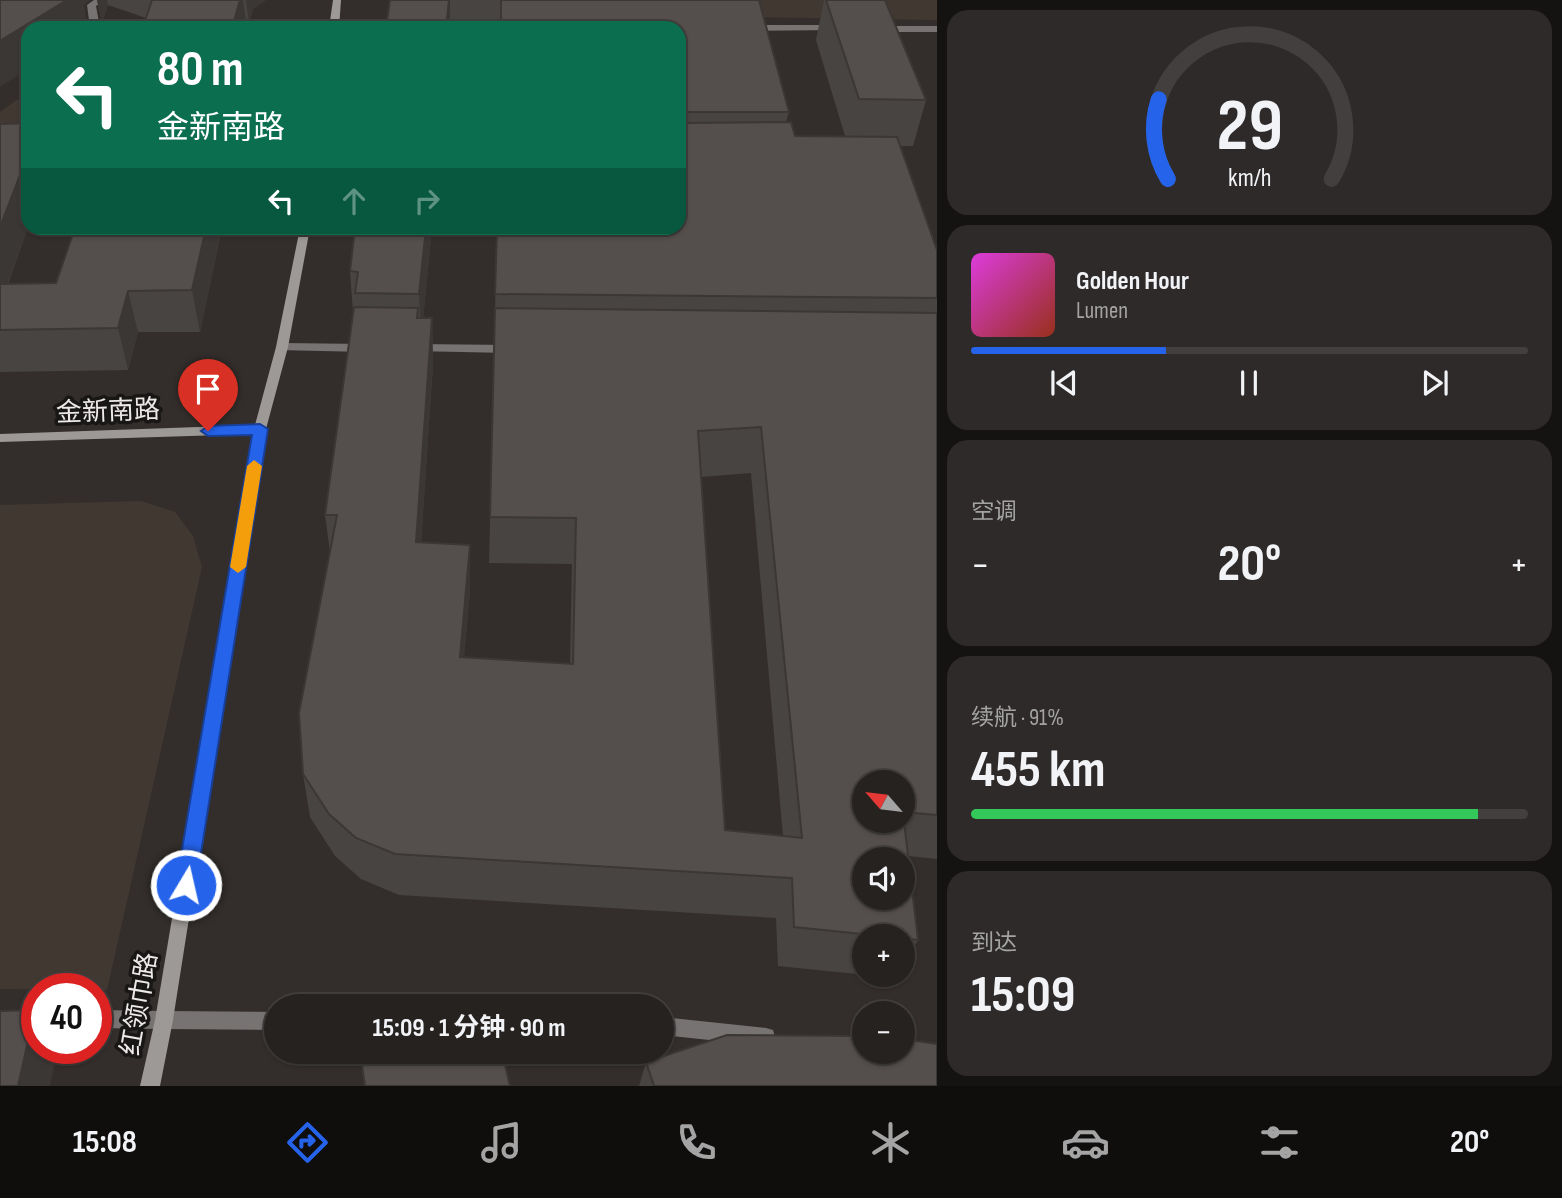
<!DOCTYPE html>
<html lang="zh">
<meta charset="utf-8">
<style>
body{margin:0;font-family:"Sofia Sans Condensed","Noto Sans SC",sans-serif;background:#2e2a29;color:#f1f3f6;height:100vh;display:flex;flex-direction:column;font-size:26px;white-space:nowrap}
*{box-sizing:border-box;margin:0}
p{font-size:23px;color:#a4a4a5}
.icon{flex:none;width:38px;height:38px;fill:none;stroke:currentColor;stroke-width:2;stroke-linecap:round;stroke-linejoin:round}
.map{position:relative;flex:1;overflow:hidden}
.details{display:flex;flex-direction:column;gap:10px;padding:10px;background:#151312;width:625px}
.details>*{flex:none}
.banner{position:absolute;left:21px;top:21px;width:665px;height:214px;border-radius:21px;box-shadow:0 2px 5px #0004,0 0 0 2px #423f3e;background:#0b6e4f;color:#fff;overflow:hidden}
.needle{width:46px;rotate:298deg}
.controls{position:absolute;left:852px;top:770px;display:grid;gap:14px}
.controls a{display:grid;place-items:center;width:63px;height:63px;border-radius:50%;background:#262220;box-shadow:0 2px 5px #0004,0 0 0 2px #423f3e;font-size:35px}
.speed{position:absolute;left:21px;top:973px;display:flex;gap:14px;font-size:35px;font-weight:700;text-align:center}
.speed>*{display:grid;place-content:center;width:91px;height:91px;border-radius:50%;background:#262220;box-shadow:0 2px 5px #0004,0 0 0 2px #423f3e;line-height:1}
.speed .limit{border:10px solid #d22;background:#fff;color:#111}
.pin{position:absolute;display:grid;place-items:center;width:60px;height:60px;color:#fff;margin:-72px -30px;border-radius:50% 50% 50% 0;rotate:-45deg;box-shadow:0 0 7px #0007}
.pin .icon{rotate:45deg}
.me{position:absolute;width:77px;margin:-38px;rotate:9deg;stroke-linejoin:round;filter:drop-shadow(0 0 5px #0008)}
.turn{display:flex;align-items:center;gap:24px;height:147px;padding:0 21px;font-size:32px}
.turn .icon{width:91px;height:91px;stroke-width:2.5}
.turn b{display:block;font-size:49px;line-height:60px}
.lanes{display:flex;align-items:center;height:66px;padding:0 21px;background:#0003;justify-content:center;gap:35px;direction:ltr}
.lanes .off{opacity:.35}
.big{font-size:52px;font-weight:700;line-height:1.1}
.details .widget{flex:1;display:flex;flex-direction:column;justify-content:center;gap:10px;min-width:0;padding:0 24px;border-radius:21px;background:#2e2a29}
.details .dial{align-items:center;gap:0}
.dial svg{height:182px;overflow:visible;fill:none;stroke:#423f3e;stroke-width:7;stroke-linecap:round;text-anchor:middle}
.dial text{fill:#f1f3f6;stroke:none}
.song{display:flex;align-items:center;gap:21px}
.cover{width:84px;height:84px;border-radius:10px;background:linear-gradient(135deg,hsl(300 70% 55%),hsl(10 70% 35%))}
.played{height:7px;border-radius:4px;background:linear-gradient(90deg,#2563eb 35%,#423f3e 35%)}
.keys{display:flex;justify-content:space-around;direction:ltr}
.heat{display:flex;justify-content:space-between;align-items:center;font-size:38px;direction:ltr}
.charge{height:10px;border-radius:5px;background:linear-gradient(90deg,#34c759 91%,#423f3e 0)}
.trip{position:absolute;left:264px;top:994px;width:410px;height:70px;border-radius:35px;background:#262220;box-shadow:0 2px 5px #0004,0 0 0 2px #423f3e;font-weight:700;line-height:70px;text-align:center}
.tabs{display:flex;height:112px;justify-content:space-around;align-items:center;background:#0f0e0d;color:#a4a4a5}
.tabs .icon{width:49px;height:49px}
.tabs .active{color:#2563eb}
.tabs b{font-size:32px;color:#f1f3f6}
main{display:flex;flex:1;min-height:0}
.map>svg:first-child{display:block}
</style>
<main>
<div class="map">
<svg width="938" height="1086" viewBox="0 0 938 1086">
<rect width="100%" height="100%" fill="#332e2b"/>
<!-- built -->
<g fill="#413832">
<polygon points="613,0 937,0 937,20 625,15"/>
<polygon points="28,92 28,195 0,196 0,112"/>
<polygon points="141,501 175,512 193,536 202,567 107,990 0,989 0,505"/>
</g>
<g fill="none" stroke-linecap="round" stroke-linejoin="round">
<!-- lane -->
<g fill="#767372" fill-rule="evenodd">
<polygon points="94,0 104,0 96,6 100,28 90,28 87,5"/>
<polygon points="96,1010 164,1011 171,1013 173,1020 171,1027 164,1029 96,1028"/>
</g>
<!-- street -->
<g fill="#767372" fill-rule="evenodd">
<polygon points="231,19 256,26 258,28 243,28 228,24 227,22"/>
<polygon points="331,23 403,23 407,26 406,28 334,28 330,25"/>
<polygon points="837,25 840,26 840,30 749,31 744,28 749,25"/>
<polygon points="938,26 938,32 878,32 873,29 878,26"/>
<polygon points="282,343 365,344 371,348 365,352 278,350 276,347 278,344"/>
<polygon points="416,344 512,345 518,349 512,353 412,351 410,348 412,345"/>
<polygon points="164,1011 276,1012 276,1030 164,1029 157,1027 155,1020 157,1013"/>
<polygon points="662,1017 766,1028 773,1030 775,1037 773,1044 766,1046 662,1035"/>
</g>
<!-- secondary -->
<g fill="#9d9997" fill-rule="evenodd">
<polygon points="333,0 341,0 339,28 329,28"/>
<polygon points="300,228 310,228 288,347 266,429 173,1020 160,1086 140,1086 155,1020 253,434 0,442 0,434 255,425 276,347"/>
</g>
</g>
<!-- wall -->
<g fill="#484441" fill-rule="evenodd">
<polygon points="97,0 266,0 253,9 249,23 246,22 247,28 146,28 145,21 146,18 108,5 102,22"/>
<path d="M390,0H759L789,112L786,122L795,136H845L816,40L824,0H885L926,100L913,146H900L937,250V859L908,856L918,940L903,966V936H864V975H898L896,978L778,966L776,918L399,895L361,879L335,856L310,817L303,774L330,552L325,515L353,313L350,271L355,228H432L423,318H432L433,364L421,543L470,545V591L464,657L570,664L572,564L489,563L497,228L679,28H386ZM751,473L783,836L725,830L701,477Z"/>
<polygon points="28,123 28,227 8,284 56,283 75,228 222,228 200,332 138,332 128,370 0,372 0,124"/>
<polygon points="646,1062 937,1086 639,1086"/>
</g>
<!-- shaded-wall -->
<g fill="#3b3735">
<polygon points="67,0 90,0 84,5 88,28 28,28 28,69 0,87 0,41"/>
<polygon points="97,0 107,0 108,5 102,22"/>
<polygon points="240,0 243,0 247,28 232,28"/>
<polygon points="246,0 266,0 253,9 249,23"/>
<polygon points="449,0 450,0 450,28 446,28"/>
<polygon points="28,154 28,227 0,304 0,227"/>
<polygon points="206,228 222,228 200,332 192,290"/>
<polygon points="426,228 432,228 421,342 419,294"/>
<polygon points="128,291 138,332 128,370 118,328"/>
<polygon points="432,318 433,364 418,588 416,542"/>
<polygon points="470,545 470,591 460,702 460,657"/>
<polygon points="35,1010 37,1013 37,1048 58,1048 50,1086 18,1086"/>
</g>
<!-- building -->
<g fill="#544f4c" stroke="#3b3735" stroke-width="2" fill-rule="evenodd">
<polygon points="0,0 67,0 0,41"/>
<polygon points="152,0 240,0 232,28 168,28 169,27 145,21"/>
<polygon points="390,0 449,0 446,28 386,28"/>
<polygon points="501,0 759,0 789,112 685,112 683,115 683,123 791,122 795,136 897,137 937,250 937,298 495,294 497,228 679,228 679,28 501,28"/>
<polygon points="826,0 885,0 926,100 859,99"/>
<polygon points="28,123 28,154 0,227 0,124"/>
<polygon points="75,228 206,228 192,290 128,291 118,328 0,330 0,284 56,283"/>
<polygon points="355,228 426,228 419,294 355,293 358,272 350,271"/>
<path d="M354,307L418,308L417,318H432L416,542L470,545L460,657L573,664L576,518L490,517L495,308L937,313V815L903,812V782H864V821H903V813L918,940L903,938V936H882L794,927L792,878L395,854L356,838L329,814L303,774L299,713L337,515H325ZM761,427L802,838L725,830L698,431ZM864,859H903V898H864Z"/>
<polygon points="35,1010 18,1086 0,1086 0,1011"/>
<polygon points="727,1035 864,1036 864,1052 903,1052 903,1039 937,1044 937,1086 654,1086 646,1062"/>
<polygon points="422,1052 502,1052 510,1086 365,1086 362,1065"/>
</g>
<!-- route -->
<polygon fill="#2563eb" stroke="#184099" stroke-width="2" points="260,424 268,429 196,885 193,892 186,894 179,892 176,885 252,435 208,436 201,431 208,426"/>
<!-- slow -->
<polygon fill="#f59e0b" points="254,460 262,466 246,567 238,573 230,567 247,466"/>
<g text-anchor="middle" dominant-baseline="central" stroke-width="7" stroke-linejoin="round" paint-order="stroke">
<!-- street labels -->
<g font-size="26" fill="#ece9e8" stroke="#191715">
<text transform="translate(108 412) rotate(-2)">金新南路</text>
<text transform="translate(140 1004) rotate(-80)">红领巾路</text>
</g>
</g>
</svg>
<div class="controls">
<a><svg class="needle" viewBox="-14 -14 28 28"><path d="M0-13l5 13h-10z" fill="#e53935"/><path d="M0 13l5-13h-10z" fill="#a4a4a5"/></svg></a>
<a><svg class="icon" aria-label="sound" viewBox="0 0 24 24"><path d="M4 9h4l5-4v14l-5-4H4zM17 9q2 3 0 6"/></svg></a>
<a>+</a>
<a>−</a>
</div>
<div class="speed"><div class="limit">40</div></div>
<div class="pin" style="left:208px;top:431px;background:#d93025"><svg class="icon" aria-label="arrive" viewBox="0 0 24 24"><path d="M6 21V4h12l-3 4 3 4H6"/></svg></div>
<svg class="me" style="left:186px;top:885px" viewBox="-20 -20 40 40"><circle r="17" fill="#2563eb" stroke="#fff" stroke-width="3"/><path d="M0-11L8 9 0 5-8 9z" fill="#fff"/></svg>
<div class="trip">15:09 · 1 分钟 · 90 m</div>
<div class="banner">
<div class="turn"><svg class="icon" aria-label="left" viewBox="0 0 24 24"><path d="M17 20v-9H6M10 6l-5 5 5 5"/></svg><div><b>80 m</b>金新南路</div></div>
<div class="lanes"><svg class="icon" aria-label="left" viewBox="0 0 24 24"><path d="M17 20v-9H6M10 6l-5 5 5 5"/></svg><svg class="icon off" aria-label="ahead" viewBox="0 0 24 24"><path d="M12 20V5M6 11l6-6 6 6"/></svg><svg class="icon off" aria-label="right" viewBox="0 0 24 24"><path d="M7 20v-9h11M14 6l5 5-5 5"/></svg></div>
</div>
</div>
<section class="details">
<div class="widget dial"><svg viewBox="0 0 100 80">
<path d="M14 69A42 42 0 1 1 86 69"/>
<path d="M14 69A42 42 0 0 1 10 34" stroke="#2563eb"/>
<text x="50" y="56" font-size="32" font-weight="700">29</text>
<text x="50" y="72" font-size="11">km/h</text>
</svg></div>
<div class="widget">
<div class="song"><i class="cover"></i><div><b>Golden Hour</b><p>Lumen</p></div></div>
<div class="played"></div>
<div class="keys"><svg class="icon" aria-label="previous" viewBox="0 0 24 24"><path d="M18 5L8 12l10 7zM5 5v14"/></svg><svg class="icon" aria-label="pause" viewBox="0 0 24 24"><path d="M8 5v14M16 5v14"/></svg><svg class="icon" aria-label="next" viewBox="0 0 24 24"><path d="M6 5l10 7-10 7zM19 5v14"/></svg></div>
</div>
<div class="widget"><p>空调</p>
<div class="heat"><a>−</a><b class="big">20°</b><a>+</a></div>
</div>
<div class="widget"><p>续航 · 91%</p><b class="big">455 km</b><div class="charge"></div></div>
<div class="widget"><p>到达</p><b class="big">15:09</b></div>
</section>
</main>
<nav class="tabs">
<b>15:08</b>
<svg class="icon active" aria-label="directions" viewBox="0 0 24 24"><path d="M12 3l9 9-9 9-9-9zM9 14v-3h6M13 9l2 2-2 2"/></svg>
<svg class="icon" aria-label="music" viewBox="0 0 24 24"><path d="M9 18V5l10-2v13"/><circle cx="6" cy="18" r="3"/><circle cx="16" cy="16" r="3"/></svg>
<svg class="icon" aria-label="phone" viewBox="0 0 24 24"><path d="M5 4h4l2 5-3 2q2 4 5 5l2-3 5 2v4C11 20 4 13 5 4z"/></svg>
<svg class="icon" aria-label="climate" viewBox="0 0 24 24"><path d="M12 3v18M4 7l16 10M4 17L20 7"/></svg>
<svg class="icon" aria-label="car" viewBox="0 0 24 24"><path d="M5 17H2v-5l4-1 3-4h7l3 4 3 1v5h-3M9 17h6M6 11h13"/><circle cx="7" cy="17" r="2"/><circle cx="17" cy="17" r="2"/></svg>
<svg class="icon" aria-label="filters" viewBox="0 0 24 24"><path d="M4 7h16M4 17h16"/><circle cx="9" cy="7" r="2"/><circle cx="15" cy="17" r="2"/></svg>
<b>20°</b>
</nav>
